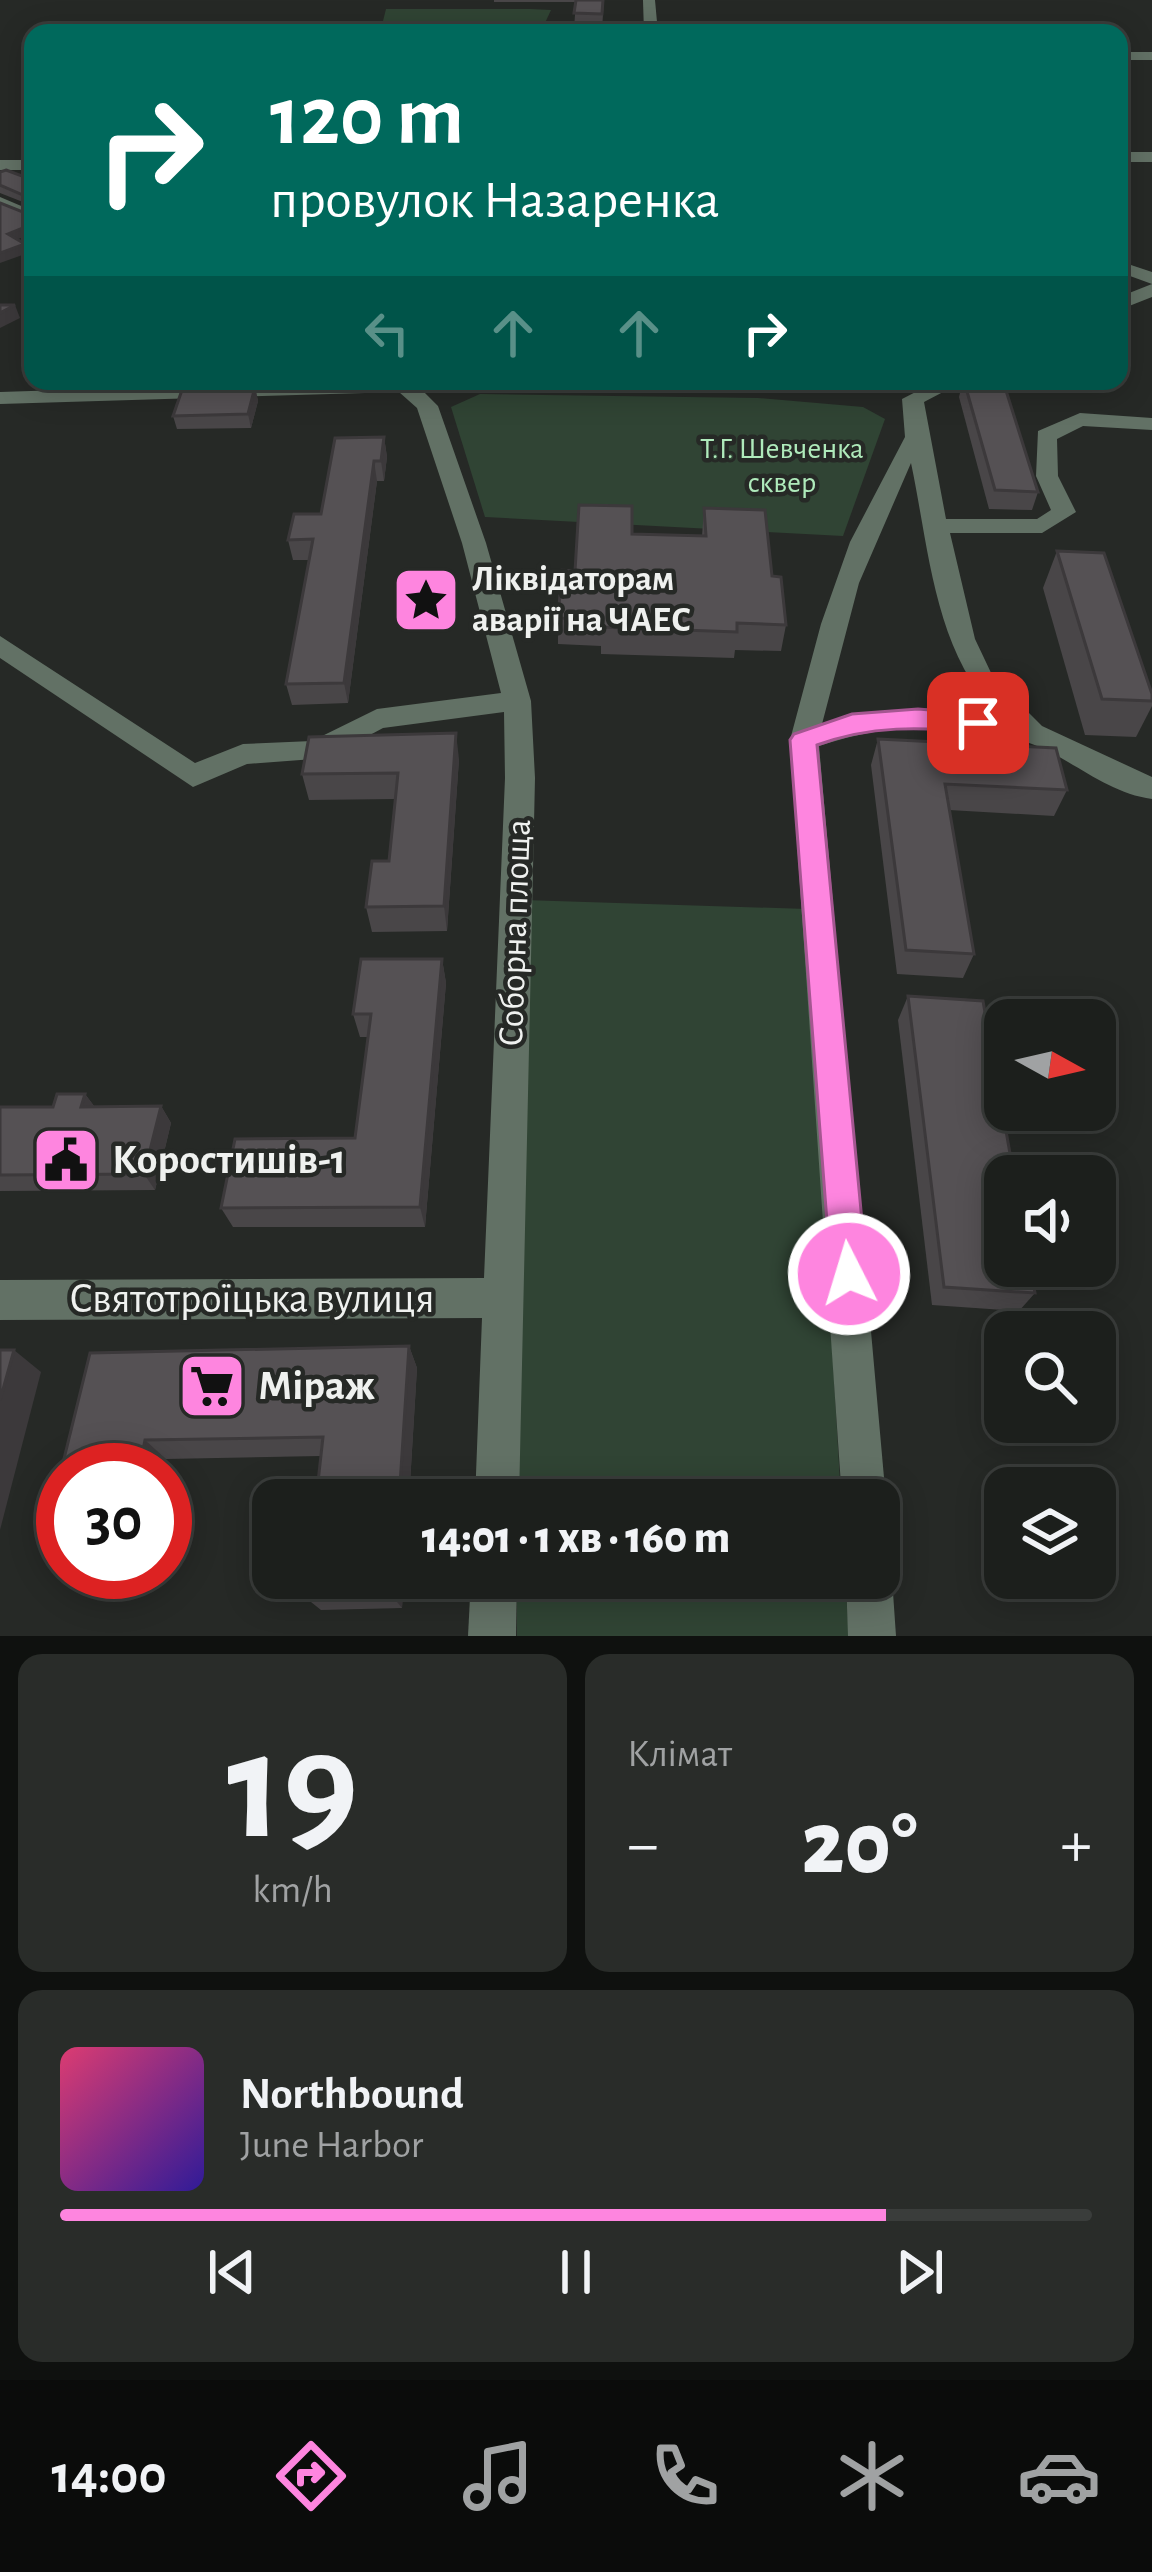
<!DOCTYPE html>
<html lang="uk">
<meta charset="utf-8">
<style>
body{margin:0;font-family:"Alegreya Sans",sans-serif;background:#292c29;color:#f1f3f6;height:100vh;display:flex;flex-direction:column;font-size:45px;white-space:nowrap}
*{box-sizing:border-box;margin:0}
p{font-size:39px;color:#a0a2a3}
.icon{flex:none;width:66px;height:66px;fill:none;stroke:currentColor;stroke-width:2;stroke-linecap:round;stroke-linejoin:round}
.map{position:relative;height:1636px;overflow:hidden}
.drawer{display:flex;flex-direction:column;gap:18px;padding:18px;background:#0f110f;flex:1}
.drawer>*{flex:none}
.hud{position:absolute;left:24px;top:24px;width:1104px;height:366px;border-radius:24px;box-shadow:0 6px 30px #0003,0 0 0 3px #3a3d3b;background:#00695c;color:#fff;overflow:hidden}
.needle{width:78px;rotate:98deg}
.fabs{position:absolute;left:984px;top:999px;display:grid;gap:24px}
.fabs a{display:grid;place-items:center;width:132px;height:132px;border-radius:24px;background:#1c1f1c;box-shadow:0 6px 30px #0003,0 0 0 3px #3a3d3b;font-size:60px}
.speed{position:absolute;left:36px;top:1443px;display:flex;gap:24px;font-size:60px;font-weight:700;text-align:center}
.speed>*{display:grid;place-content:center;width:156px;height:156px;border-radius:50%;background:#1c1f1c;box-shadow:0 6px 30px #0003,0 0 0 3px #3a3d3b;line-height:1}
.speed .limit{border:18px solid #d22;background:#fff;color:#111}
.pin{position:absolute;display:grid;place-items:center;width:102px;height:102px;color:#fff;margin:-51px;border-radius:24px;box-shadow:0 6px 18px #0006}
.me{position:absolute;width:132px;margin:-66px;rotate:355deg;stroke-linejoin:round;filter:drop-shadow(0 0 9px #0008)}
.turn{display:flex;align-items:center;gap:42px;height:252px;padding:0 48px;font-size:54px}
.turn .icon{width:156px;height:156px;stroke-width:2.5}
.turn b{display:block;font-size:84px;line-height:102px}
.lanes{display:flex;align-items:center;height:114px;padding:0 48px;background:#0003;justify-content:center;gap:60px;direction:ltr}
.lanes .off{opacity:.35}
.big{font-size:90px;font-weight:800;line-height:1.1}
.drawer .tile{flex:1;display:flex;flex-direction:column;justify-content:center;gap:18px;min-width:0;padding:0 42px;border-radius:24px;background:#292c29}
.drawer .dial{align-items:center;gap:0}
.dial b{font-size:156px;line-height:1}
.song{display:flex;align-items:center;gap:36px}
.cover{width:144px;height:144px;border-radius:18px;background:linear-gradient(135deg,hsl(340 70% 55%),hsl(250 70% 35%))}
.played{height:12px;border-radius:6px;background:linear-gradient(90deg,#fe85df 80%,#3a3d3b 80%)}
.keys{display:flex;justify-content:space-around;direction:ltr}
.heat{display:flex;justify-content:space-between;align-items:center;font-size:66px;direction:ltr}
.drawer .tiles{flex:1;display:grid;gap:18px;grid-template-columns:1fr 1fr}
.tile:last-child{grid-column:span 2}
.trip{position:absolute;left:252px;top:1479px;width:648px;height:120px;border-radius:24px;background:#1c1f1c;box-shadow:0 6px 30px #0003,0 0 0 3px #3a3d3b;font-weight:800;line-height:120px;text-align:center}
.tabs{display:flex;height:192px;justify-content:space-around;align-items:center;background:#0b0c0b;color:#a0a2a3}
.tabs .icon{width:84px;height:84px}
.tabs .active{color:#fe85df}
.tabs b{font-size:54px;color:#f1f3f6}
.map>svg:first-child{display:block}
</style>
<div class="map">
<svg width="1152" height="1636" viewBox="0 0 1152 1636">
<rect width="100%" height="100%" fill="#262926"/>
<!-- green -->
<g fill="#304434">
<polygon points="386,9 530,9 551,10 545,23 382,25"/>
<polygon points="480,394 758,398 863,407 885,419 843,536 485,517 451,407"/>
<polygon points="524,900 807,909 841,1500 518,1500"/>
<polygon points="517,1578 845,1578 849,1636 517,1636"/>
</g>
<g fill="none" stroke-linecap="round" stroke-linejoin="round">
<!-- minor -->
<g fill="#627165" fill-rule="evenodd">
<polygon points="643,0 655,0 658,33 644,33"/>
<rect x="1119" y="52" width="33" height="8"/>
<rect x="1119" y="152" width="33" height="10"/>
<rect x="0" y="160" width="33" height="10"/>
<polygon points="0,197 33,211 33,222 0,208"/>
<polygon points="1119,261 1152,272 1152,297 1119,310 1119,297 1152,284 1119,272"/>
<polygon points="342,381 552,381 542,387 423,391 438,406 486,543 531,701 535,778 519,1500 475,1500 482,1318 0,1320 0,1280 484,1278 505,778 504,712 383,728 327,758 247,764 193,787 0,658 0,636 195,763 243,744 312,741 377,709 501,693 462,543 417,408 399,392 0,404 0,392"/>
<path d="M937,381H964L924,402L946,519H1037L1051,510L1036,476L1038,431L1080,413L1152,418V430L1083,426L1057,439L1058,476L1076,512L1042,533H950L975,639L993,677L1042,726L1152,777V799C1114,794 1083,769 1050,752C979,717 892,722 819,746L886,1500L879,1516V1500H842L790,740L821,624L850,542L905,437L902,399ZM911,463C929,548 934,649 996,713L919,708L822,724L859,583Z"/>
<polygon points="879,1559 885,1562 892,1578 896,1636 848,1636 846,1578 879,1578"/>
<polygon points="471,1578 517,1578 516,1636 468,1636"/>
</g>
</g>
<!-- wall -->
<g fill="#494648">
<polygon points="494,0 604,0 602,29 574,28 576,2 494,2"/>
<polygon points="0,172 33,180 33,206 0,193"/>
<polygon points="963,381 1003,381 1038,492 1032,510 989,509 959,397"/>
<polygon points="255,387 258,401 251,428 177,429 173,416"/>
<polygon points="384,437 387,457 384,481 377,481 348,703 292,705 286,684 310,560 293,560 288,540 321,514"/>
<polygon points="704,508 772,576 786,625 781,651 735,650 734,658 601,654 601,646 558,644 558,618 575,571 632,534 702,536"/>
<polygon points="1057,551 1152,694 1152,706 1136,737 1085,735 1043,588"/>
<polygon points="878,739 1067,790 1054,816 949,810 974,954 963,978 897,974 871,765"/>
<polygon points="459,759 447,931 372,932 366,907 389,861 396,799 309,800 302,774"/>
<polygon points="442,959 446,983 425,1227 233,1227 221,1208 355,1138 368,1037 360,1037 353,1014"/>
<polygon points="908,996 1035,1293 1019,1311 932,1305 898,1020"/>
<polygon points="85,1094 94,1106 161,1106 171,1123 155,1190 0,1191 0,1107 53,1107"/>
<polygon points="409,1346 417,1368 409,1500 316,1500 321,1456 166,1459 164,1470 61,1471 90,1353"/>
<polygon points="308,1578 404,1578 402,1608 321,1610 306,1598"/>
</g>
<!-- shaded-wall -->
<g fill="#3c393b">
<polygon points="33,224 33,233 11,242 8,234"/>
<polygon points="25,244 28,253 0,263 0,253"/>
<polygon points="15,305 20,318 0,328 0,313"/>
<polygon points="255,387 258,401 251,428 248,414"/>
<polygon points="384,437 387,457 384,481 381,461"/>
<polygon points="374,461 377,481 348,703 344,683"/>
<polygon points="456,733 459,759 447,931 444,906"/>
<polygon points="442,959 446,983 425,1227 420,1207"/>
<polygon points="85,1094 97,1110 81,1107"/>
<polygon points="161,1106 171,1123 155,1190 144,1174"/>
<polygon points="409,1346 417,1368 409,1500 399,1500"/>
<polygon points="14,1350 41,1372 0,1530 0,1400"/>
<polygon points="145,1440 166,1459 164,1470 139,1470"/>
<polygon points="393,1578 404,1578 402,1608 392,1596"/>
</g>
<!-- building -->
<g fill="#555154" stroke="#3c393b" stroke-width="3">
<polygon points="576,0 603,0 602,14 574,13"/>
<polygon points="6,170 33,180 33,209 32,199 0,185 0,172"/>
<polygon points="0,203 33,216 33,224 8,234 25,244 0,253"/>
<polygon points="0,305 15,305 0,313"/>
<polygon points="964,381 1003,381 1038,492 995,490"/>
<polygon points="255,387 248,414 173,416 182,390"/>
<polygon points="384,437 381,461 374,461 344,683 286,684 313,539 288,540 294,514 321,514 335,438"/>
<polygon points="579,505 632,506 632,534 706,536 704,508 765,510 772,576 781,577 786,625 737,623 737,632 601,627 602,619 558,618 562,570 575,571"/>
<polygon points="1057,551 1104,553 1152,694 1152,701 1102,699"/>
<polygon points="456,733 444,906 366,907 372,861 389,861 398,773 302,774 309,737"/>
<polygon points="878,739 1056,748 1067,790 945,784 974,954 906,950"/>
<polygon points="361,959 442,959 420,1207 221,1208 235,1139 355,1138 371,1014 353,1014"/>
<polygon points="908,996 983,1001 1014,1176 1005,1176 1005,1266 1030,1266 1035,1293 944,1287"/>
<polygon points="57,1094 85,1094 81,1107 161,1106 144,1174 0,1175 0,1107 53,1107"/>
<polygon points="409,1346 399,1500 316,1500 323,1437 145,1440 139,1470 61,1471 90,1353"/>
<polygon points="0,1350 14,1350 0,1400"/>
<polygon points="308,1578 393,1578 392,1596 306,1598"/>
</g>
<!-- route -->
<path fill="#fe85df" stroke="#a55691" stroke-width="3" d="M918,709L978,714L991,723L978,732C921,727 871,725 817,745L867,1274L861,1286L849,1292L836,1286L831,1274L790,740L794,734L852,714Z"/>
<!-- icons -->
<defs>
<symbol id="sight-square" viewBox="-11 -11 22 22"><rect x="-9" y="-9" width="18" height="18" rx="4" fill="#fe85df" stroke="#262926"/><path d="M0-6L1.8-2.2L6-1.7L2.9 1.2L3.7 5.4L0 3.3L-3.7 5.4L-2.9 1.2L-6-1.7L-1.8-2.2Z" fill="#111"/></symbol>
<symbol id="civic-square" viewBox="-11 -11 22 22"><rect x="-9" y="-9" width="18" height="18" rx="4" fill="#fe85df" stroke="#262926"/><path d="M-.6-6.5H3V-4.5H.6V-3L4-1V1h2V6H-6V1h2V-1L-.6-3ZM-1.2 2.5V6h2.4V2.5Z" fill="#111"/></symbol>
<symbol id="supermarket-square" viewBox="-11 -11 22 22"><rect x="-9" y="-9" width="18" height="18" rx="4" fill="#fe85df" stroke="#262926"/><path d="M-6-5.5h2.5l.6 2H6L4.5 2H-2.5L-4.4-4H-6ZM-1.5 3.2a1.3 1.3 0 1 0 .1 0ZM3 3.2a1.3 1.3 0 1 0 .1 0Z" fill="#111"/></symbol>
</defs>
<g fill-rule="evenodd">
<use href="#sight-square" x="388" y="562" width="76" height="76"/>
<use href="#civic-square" x="28" y="1122" width="76" height="76"/>
<use href="#supermarket-square" x="174" y="1348" width="76" height="76"/>
</g>
<g text-anchor="middle" dominant-baseline="central" stroke-width="9" stroke-linejoin="round" paint-order="stroke">
<!-- far-park labels -->
<g font-size="30" fill="#afeabb" stroke="#262926">
<text x="782" y="449">Т.Г. Шевченка<tspan x="782" dy="34">сквер</tspan></text>
</g>
<!-- poi labels -->
<g font-size="36" font-weight="bold" fill="#eff1ef" stroke="#262926" text-anchor="start">
<text x="472" y="579">Ліквідаторам<tspan x="472" dy="41">аварії на ЧАЕС</tspan></text>
</g>
<!-- street labels -->
<g font-size="36" fill="#eff1ef" stroke="#262926">
<text transform="translate(515 933) rotate(-88)">Соборна площа</text>
</g>
<!-- near-poi labels -->
<g font-size="42" font-weight="bold" fill="#eff1ef" stroke="#262926" text-anchor="start">
<text x="112" y="1160">Коростишів-1</text>
<text x="258" y="1386">Міраж</text>
</g>
<!-- near-street labels -->
<g font-size="42" fill="#eff1ef" stroke="#262926">
<text x="252" y="1299">Святотроїцька вулиця</text>
</g>
</g>
</svg>
<div class="fabs">
<a><svg class="needle" viewBox="-14 -14 28 28"><path d="M0-13l5 13h-10z" fill="#e53935"/><path d="M0 13l5-13h-10z" fill="#a0a2a3"/></svg></a>
<a><svg class="icon" aria-label="sound" viewBox="0 0 24 24"><path d="M4 9h4l5-4v14l-5-4H4zM17 9q2 3 0 6"/></svg></a>
<a><svg class="icon" aria-label="search" viewBox="0 0 24 24"><circle cx="10" cy="10" r="6"/><path d="M15 15l6 6"/></svg></a>
<a><svg class="icon" aria-label="layers" viewBox="0 0 24 24"><path d="M12 4l9 5-9 5-9-5zM3 14l9 5 9-5"/></svg></a>
</div>
<div class="speed"><div class="limit">30</div></div>
<div class="pin" style="left:978px;top:723px;background:#d93025"><svg class="icon" aria-label="arrive" viewBox="0 0 24 24"><path d="M6 21V4h12l-3 4 3 4H6"/></svg></div>
<svg class="me" style="left:849px;top:1274px" viewBox="-20 -20 40 40"><circle r="17" fill="#fe85df" stroke="#fff" stroke-width="3"/><path d="M0-11L8 9 0 5-8 9z" fill="#fff"/></svg>
<div class="trip">14:01 · 1 хв · 160 m</div>
<div class="hud">
<div class="turn"><svg class="icon" aria-label="right" viewBox="0 0 24 24"><path d="M7 20v-9h11M14 6l5 5-5 5"/></svg><div><b>120 m</b>провулок Назаренка</div></div>
<div class="lanes"><svg class="icon off" aria-label="left" viewBox="0 0 24 24"><path d="M17 20v-9H6M10 6l-5 5 5 5"/></svg><svg class="icon off" aria-label="ahead" viewBox="0 0 24 24"><path d="M12 20V5M6 11l6-6 6 6"/></svg><svg class="icon off" aria-label="ahead" viewBox="0 0 24 24"><path d="M12 20V5M6 11l6-6 6 6"/></svg><svg class="icon" aria-label="right" viewBox="0 0 24 24"><path d="M7 20v-9h11M14 6l5 5-5 5"/></svg></div>
</div>
</div>
<section class="drawer">
<div class="tiles">
<div class="tile dial"><b>19</b><p>km/h</p></div>
<div class="tile"><p>Клімат</p>
<div class="heat"><a>−</a><b class="big">20°</b><a>+</a></div>
</div>
<div class="tile">
<div class="song"><i class="cover"></i><div><b>Northbound</b><p>June Harbor</p></div></div>
<div class="played"></div>
<div class="keys"><svg class="icon" aria-label="previous" viewBox="0 0 24 24"><path d="M18 5L8 12l10 7zM5 5v14"/></svg><svg class="icon" aria-label="pause" viewBox="0 0 24 24"><path d="M8 5v14M16 5v14"/></svg><svg class="icon" aria-label="next" viewBox="0 0 24 24"><path d="M6 5l10 7-10 7zM19 5v14"/></svg></div>
</div>
</div>
</section>
<nav class="tabs">
<b>14:00</b>
<svg class="icon active" aria-label="directions" viewBox="0 0 24 24"><path d="M12 3l9 9-9 9-9-9zM9 14v-3h6M13 9l2 2-2 2"/></svg>
<svg class="icon" aria-label="music" viewBox="0 0 24 24"><path d="M9 18V5l10-2v13"/><circle cx="6" cy="18" r="3"/><circle cx="16" cy="16" r="3"/></svg>
<svg class="icon" aria-label="phone" viewBox="0 0 24 24"><path d="M5 4h4l2 5-3 2q2 4 5 5l2-3 5 2v4C11 20 4 13 5 4z"/></svg>
<svg class="icon" aria-label="climate" viewBox="0 0 24 24"><path d="M12 3v18M4 7l16 10M4 17L20 7"/></svg>
<svg class="icon" aria-label="car" viewBox="0 0 24 24"><path d="M5 17H2v-5l4-1 3-4h7l3 4 3 1v5h-3M9 17h6M6 11h13"/><circle cx="7" cy="17" r="2"/><circle cx="17" cy="17" r="2"/></svg>
</nav>
